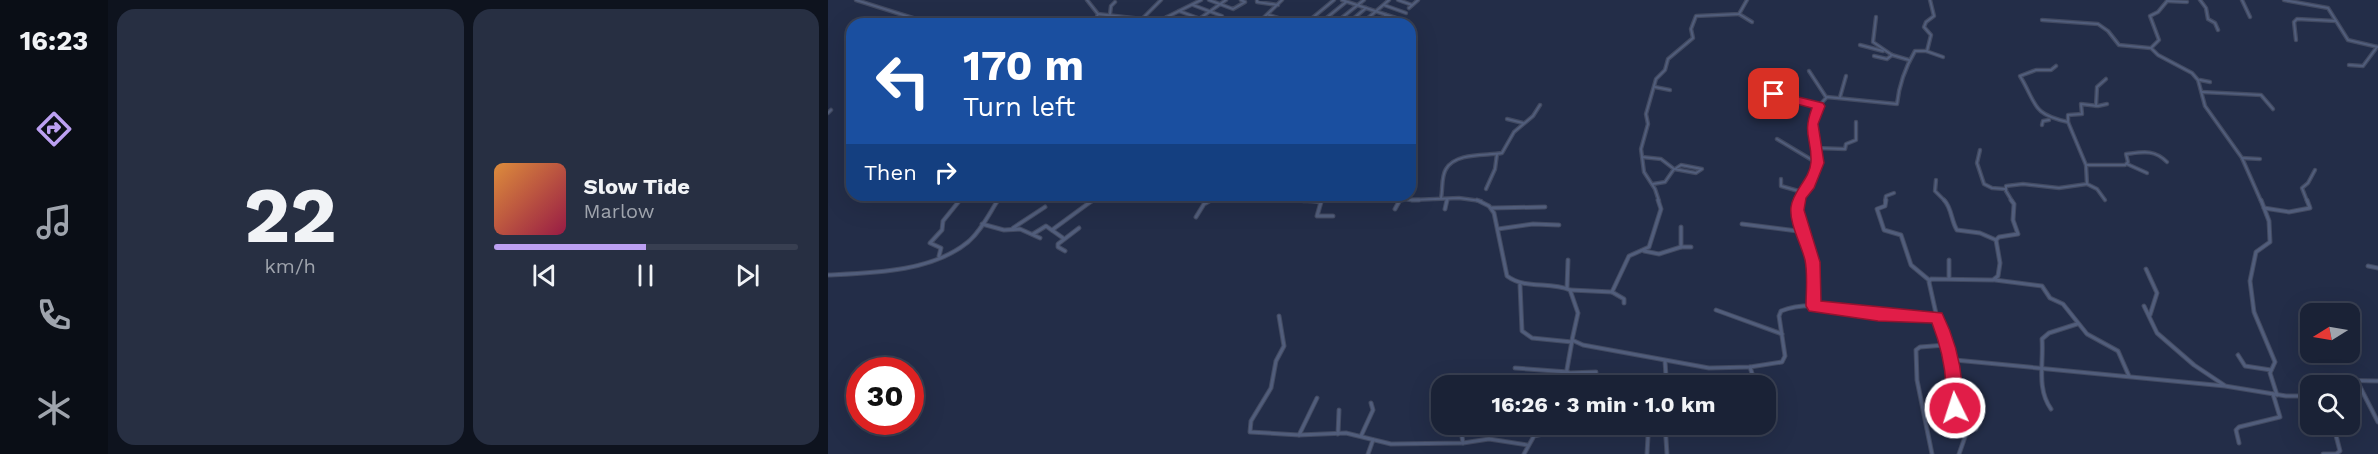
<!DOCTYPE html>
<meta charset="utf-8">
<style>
body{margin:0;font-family:"Work Sans",sans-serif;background:#272f42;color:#f1f3f6;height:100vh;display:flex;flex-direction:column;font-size:22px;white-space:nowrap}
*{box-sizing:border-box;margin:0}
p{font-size:20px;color:#9fa4ad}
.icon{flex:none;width:33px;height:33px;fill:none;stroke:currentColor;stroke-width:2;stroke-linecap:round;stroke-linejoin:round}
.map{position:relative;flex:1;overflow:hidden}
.side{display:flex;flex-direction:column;gap:9px;padding:9px;background:#0e131e;width:720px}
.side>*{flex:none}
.banner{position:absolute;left:18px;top:18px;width:570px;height:183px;border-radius:18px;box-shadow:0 6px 24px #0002,0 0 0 2px #383f51;background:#1a4fa0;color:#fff;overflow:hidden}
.needle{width:39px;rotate:259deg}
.tools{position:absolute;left:1472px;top:303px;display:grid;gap:12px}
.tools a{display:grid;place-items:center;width:60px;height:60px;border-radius:12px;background:#1a2236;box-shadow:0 6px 24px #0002,0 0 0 2px #383f51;font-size:30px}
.speed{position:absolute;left:18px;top:357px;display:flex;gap:12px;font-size:30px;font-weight:700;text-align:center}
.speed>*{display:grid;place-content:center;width:78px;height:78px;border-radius:50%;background:#1a2236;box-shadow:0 6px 24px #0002,0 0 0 2px #383f51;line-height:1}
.speed .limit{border:9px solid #d22;background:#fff;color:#111}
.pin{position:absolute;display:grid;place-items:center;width:51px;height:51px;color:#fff;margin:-26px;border-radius:12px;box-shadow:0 3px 9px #0006}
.me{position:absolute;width:66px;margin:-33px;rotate:356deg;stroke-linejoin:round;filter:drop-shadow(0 0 4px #0008)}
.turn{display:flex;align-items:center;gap:21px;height:126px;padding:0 18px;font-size:27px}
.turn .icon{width:78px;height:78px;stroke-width:2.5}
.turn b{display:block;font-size:42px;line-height:51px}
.then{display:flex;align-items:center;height:57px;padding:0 18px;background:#0003;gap:12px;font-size:22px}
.side .widget{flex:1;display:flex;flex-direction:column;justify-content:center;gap:9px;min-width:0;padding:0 21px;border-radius:18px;background:#272f42}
.side .dial{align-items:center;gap:0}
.dial b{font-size:78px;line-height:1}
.song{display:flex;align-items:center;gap:18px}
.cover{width:72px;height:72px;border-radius:9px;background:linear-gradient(135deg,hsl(30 70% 55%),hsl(340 70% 35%))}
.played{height:6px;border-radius:3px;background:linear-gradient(90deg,#bca0f2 50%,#383f51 50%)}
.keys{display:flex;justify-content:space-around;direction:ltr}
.side .tiles{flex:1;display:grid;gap:9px;grid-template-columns:repeat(2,1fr)}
.trip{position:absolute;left:603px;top:375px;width:345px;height:60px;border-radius:18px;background:#1a2236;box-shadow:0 6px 24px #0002,0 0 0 2px #383f51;font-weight:700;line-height:60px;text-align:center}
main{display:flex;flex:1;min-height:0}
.menu{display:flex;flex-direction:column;width:108px;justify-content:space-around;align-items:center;background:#0a0e16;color:#9fa4ad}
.menu .icon{width:42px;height:42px}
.menu .on{color:#bca0f2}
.menu b{font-size:27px;color:#f1f3f6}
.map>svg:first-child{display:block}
</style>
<main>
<nav class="menu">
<b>16:23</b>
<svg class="icon on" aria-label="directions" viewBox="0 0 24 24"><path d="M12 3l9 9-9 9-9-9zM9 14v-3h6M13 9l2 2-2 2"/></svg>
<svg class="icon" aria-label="music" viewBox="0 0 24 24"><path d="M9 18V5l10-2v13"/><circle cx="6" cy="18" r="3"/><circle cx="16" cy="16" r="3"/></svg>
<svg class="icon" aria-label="phone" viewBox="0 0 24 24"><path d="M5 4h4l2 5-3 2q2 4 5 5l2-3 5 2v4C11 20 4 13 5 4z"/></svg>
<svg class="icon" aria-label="climate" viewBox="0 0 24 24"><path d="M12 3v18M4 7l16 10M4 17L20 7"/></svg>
</nav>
<section class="side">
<div class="tiles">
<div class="widget dial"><b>22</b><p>km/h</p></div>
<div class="widget">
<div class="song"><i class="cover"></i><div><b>Slow Tide</b><p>Marlow</p></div></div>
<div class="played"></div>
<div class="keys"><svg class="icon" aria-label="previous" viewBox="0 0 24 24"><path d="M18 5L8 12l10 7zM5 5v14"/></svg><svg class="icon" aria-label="pause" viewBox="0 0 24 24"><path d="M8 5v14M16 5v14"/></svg><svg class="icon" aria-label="next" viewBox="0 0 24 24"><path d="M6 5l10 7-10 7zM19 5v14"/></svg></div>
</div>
</div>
</section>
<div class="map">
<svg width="1550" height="454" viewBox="0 0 1550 454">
<rect width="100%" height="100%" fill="#232d48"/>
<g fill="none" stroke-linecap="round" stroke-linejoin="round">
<defs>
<g id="minor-far1">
<polyline points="28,0 104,24"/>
<polyline points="259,0 270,14 266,24"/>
<polyline points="381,0 405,9 417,2 413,0"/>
<polyline points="429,0 429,2 450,5"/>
<polyline points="514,0 568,18 563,24"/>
<polyline points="570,0 584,5"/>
<polyline points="1340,0 1330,12 1322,16 1331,40 1323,48 1330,55 1364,73 1370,80 1377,106 1414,158 1433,201"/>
<polyline points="1372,0 1378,8 1380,19 1387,23 1390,30"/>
<polyline points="1414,0 1422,17"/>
<polyline points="1456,0 1500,8 1520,40 1550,47"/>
<polyline points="1339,1 1359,2"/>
<polyline points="365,5 394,16"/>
<polyline points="556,5 578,13"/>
<polyline points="581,8 590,0"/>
<polyline points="351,11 386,24"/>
<polyline points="270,14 314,19 333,0"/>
<polyline points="282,14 283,6 287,2"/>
<polyline points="911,14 924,22"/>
<polyline points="441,15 453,19 451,22"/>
<polyline points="339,17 356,24"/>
<polyline points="1048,17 1045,42 1064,55 1081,60"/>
<polyline points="333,20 373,0"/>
<polyline points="1214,20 1270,24 1280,31 1291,45 1322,48"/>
<polyline points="364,24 398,0"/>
<polyline points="401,24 408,20"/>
<polyline points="429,24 454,0"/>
<polyline points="477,24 506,0"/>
<polyline points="491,24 518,2"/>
<polyline points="506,24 536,0"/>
<polyline points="519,24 538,8"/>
<polyline points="533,24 561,0"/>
<polyline points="548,24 558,15"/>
<polyline points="1468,40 1466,22 1469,19 1508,21"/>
<polyline points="1032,45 1055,51"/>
<polyline points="1098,51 1115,57"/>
<polyline points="1046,56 1059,59 1064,55"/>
<polyline points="1521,65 1535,66 1549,47"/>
<path d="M1228,66L1223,70H1208L1192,76C1209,104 1203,114 1240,122"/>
<polyline points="981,71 998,97"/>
<polyline points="1372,80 1382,82"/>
<polyline points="827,87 842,90"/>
<polyline points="1374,92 1433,95 1445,109"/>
<polyline points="941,95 954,96 991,106"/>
<polyline points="1012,97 1018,76"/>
<polyline points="1268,106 1269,87 1278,79"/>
<polyline points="0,113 3,110"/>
<polyline points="679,119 695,123"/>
<polyline points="1214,125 1215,121 1221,120"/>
<polyline points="949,139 989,163"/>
<polyline points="988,148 1017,149 1018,144 1028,140 1028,122"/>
<polyline points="1152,150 1149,163 1156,184 1164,188 1177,189"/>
<polyline points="814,157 833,159 846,169 868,173 874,169 853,165 847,169"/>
<polyline points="1414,158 1432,159"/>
<polyline points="1299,164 1319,173"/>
<path d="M1258,165H1297L1300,162L1298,154C1315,152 1326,149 1339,162"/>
<polyline points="953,179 953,186 974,192"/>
<polyline points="1108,180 1107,191 1117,201"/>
<polyline points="825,184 837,182 846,169"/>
<polyline points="1259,184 1269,189 1277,200"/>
<polyline points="658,189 667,169 669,154"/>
<polyline points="258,195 264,201"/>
<polyline points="474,195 475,201 482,201"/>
<polyline points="551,195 583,200 631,198 653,201"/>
<path d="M613,198C615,189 613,177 618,169C628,152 658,156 674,153L686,132L705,116L712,105"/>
<polyline points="131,201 136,195"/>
<polyline points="169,201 173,195"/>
<polyline points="380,201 391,195"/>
<polyline points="571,201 572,199"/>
<polyline points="619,201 619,199"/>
<polyline points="831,201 827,189 816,172 813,149 820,124 818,114 828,79 837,70 840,59 865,38 863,29 868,16 911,14 919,0"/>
<path d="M970,201C975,190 985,180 988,168C995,141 974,121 999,97L1069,104C1071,85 1077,68 1087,51H1099L1103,35L1096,27L1098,22L1106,16L1102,0"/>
<polyline points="1057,201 1058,196 1066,193"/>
<polyline points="1184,201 1178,191 1178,186 1195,184 1231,188 1259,184 1258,165 1240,122 1240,115 1254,114 1253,104 1270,106 1279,104"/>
<polyline points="1479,201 1474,188 1480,183 1487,170"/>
</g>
<g id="minor">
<polyline points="475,200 493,202 489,216 505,216"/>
<polyline points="584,200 591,200"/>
<path d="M649,200L661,206L666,213L679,276C698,290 721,281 742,290L750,313L744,340L755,345L881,368L922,367L954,362L957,356L951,316L953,311C983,299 1018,311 1049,314C1069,316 1089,315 1109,318L1117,336L1120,357L1127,360L1397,386L1458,396H1476L1482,392"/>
<path d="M971,200C965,218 980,237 983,254C987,271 987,289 986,306"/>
<polyline points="1058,200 1057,206 1049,209 1056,230 1073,235 1083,265 1101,280"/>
<path d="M1116,200C1124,208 1123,221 1129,230L1152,233L1168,240"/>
<polyline points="1433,200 1441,221 1442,242 1428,252 1422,281 1426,312 1447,362 1442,373 1449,395"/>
<polyline points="664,208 717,207"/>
<polyline points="1436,208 1461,212 1482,208 1479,200"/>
<polyline points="567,209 572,200"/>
<polyline points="617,209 619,200"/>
<polyline points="368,217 376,204 383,200"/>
<polyline points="154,224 176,230 192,229 212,238"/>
<polyline points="914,224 977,232"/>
<polyline points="185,228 217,207"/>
<polyline points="670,229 705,224 731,225"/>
<polyline points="224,230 265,200"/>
<polyline points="205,234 218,226 235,238"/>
<polyline points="853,247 863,247"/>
<polyline points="237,251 230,247 230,244 251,228"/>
<polyline points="816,251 831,254 853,247 853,227"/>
<polyline points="111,256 113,248 102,243 114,230 115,221 132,200"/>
<polyline points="1121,260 1121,278"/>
<polyline points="1540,266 1550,268"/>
<polyline points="1318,269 1329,293 1322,315"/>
<path d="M0,275C44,273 104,272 140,242C153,231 161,214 170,200"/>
<polyline points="1167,280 1214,286 1222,298 1235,304 1259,334 1290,351 1301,376"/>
<polyline points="692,285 694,331 704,338 744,342"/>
<polyline points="739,288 740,260"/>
<polyline points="743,290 784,292 801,256 821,247 833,209 830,200"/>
<polyline points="784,292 796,299 796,303"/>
<polyline points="1316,306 1329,333 1366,365 1396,385"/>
<polyline points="888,310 954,334"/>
<polyline points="451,316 456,346 448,361 443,388 423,421 422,432 471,435 518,433 563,444 635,443 661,439 699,445"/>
<polyline points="1109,318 1101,282 1103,279 1165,280 1170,276 1172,263 1168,240 1171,237 1190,234 1185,220 1186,204 1183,200"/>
<polyline points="1410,355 1417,366 1443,370"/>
<polyline points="1120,357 1126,385 1125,403 1137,437 1131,454"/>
<polyline points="922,367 928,386"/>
<polyline points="687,368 740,372"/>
<polyline points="740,373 768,372"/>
<polyline points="1528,379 1550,422"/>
<polyline points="736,386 744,341"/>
<polyline points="834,386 838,376 837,361"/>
<polyline points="1490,386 1502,380 1550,381"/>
<polyline points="1126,393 1136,419 1148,429"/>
<path d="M1223,409C1208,388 1216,362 1214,339L1221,333L1249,324"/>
<polyline points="632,424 635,443"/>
<polyline points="837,424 839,454"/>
<polyline points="510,434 511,410"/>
<polyline points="471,435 489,398"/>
<polyline points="533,436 545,410 543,403"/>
<polyline points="1411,443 1408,430 1411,427 1452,417 1445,394"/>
<polyline points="540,454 545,440"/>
<polyline points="696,454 706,436 719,433 721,424"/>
<polyline points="819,454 820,436 826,424"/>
<polyline points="1104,454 1089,380 1088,350 1092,347 1118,345"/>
<polyline points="1495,454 1508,454 1512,451 1505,424"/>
</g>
</defs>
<!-- minor-far1 casing -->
<use href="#minor-far1" stroke="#424a61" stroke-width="4.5"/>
<!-- minor casing -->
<use href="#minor" stroke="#424a61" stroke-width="5"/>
<!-- minor-far1 -->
<use href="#minor-far1" stroke="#515d7b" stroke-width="2"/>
<!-- minor -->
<use href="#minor" stroke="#515d7b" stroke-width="3"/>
</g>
<!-- route -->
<path fill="#e11d48" stroke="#92132f" stroke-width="1.5" d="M946,91L995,103L997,106L990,124L996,163L986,188L978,198L976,210L992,262L993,301L1114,313C1125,335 1132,360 1134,384C1134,393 1132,400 1135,408L1132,414L1127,416L1121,414C1116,403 1118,396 1118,385C1117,365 1111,341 1104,323L1050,321L981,311L978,306C978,292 980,275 977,260C973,244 961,223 963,207C965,190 982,179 983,162C984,138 974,135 984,108L942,97L941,94Z"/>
</svg>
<div class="tools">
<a><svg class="needle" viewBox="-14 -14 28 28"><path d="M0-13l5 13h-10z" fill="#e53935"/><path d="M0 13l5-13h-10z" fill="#9fa4ad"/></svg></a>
<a><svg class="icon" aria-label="search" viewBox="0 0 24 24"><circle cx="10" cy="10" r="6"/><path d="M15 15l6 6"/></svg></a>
</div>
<div class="speed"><div class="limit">30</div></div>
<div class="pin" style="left:946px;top:94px;background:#d93025"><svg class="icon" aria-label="arrive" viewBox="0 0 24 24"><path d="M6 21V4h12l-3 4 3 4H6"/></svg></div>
<svg class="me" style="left:1127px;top:408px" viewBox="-20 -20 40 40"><circle r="17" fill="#e11d48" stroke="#fff" stroke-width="3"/><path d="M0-11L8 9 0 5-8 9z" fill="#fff"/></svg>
<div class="trip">16:26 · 3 min · 1.0 km</div>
<div class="banner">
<div class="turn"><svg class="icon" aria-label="left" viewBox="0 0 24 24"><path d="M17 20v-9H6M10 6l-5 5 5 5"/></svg><div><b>170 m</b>Turn left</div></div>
<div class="then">Then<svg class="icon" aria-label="right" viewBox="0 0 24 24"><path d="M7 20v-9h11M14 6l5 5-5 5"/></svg></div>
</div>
</div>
</main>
